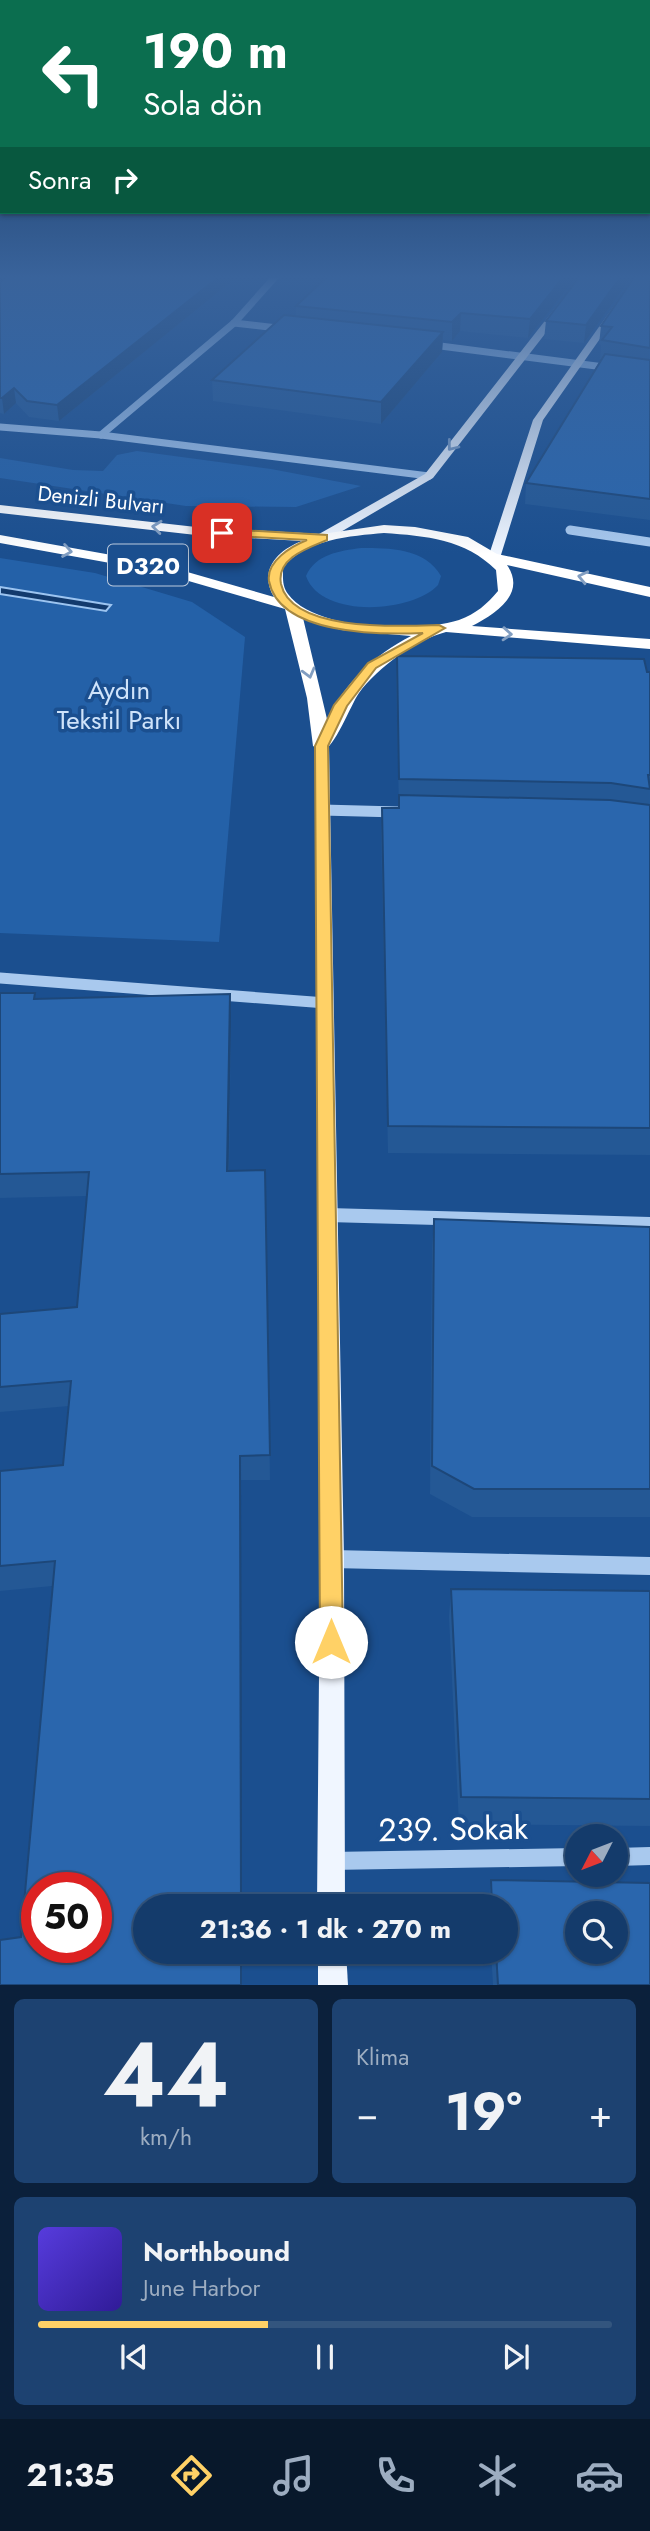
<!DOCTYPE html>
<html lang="tr">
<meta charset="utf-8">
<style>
body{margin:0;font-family:Jost,sans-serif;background:#1d4271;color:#f1f3f6;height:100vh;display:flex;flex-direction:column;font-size:26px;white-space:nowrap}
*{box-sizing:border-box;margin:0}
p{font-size:23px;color:#9dadc1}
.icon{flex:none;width:38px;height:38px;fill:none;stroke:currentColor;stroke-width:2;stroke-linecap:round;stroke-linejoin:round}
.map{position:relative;height:1985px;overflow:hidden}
.drawer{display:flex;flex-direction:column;gap:14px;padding:14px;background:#0b203b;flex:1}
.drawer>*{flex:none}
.top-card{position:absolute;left:0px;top:0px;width:651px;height:214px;box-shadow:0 2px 5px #0004,0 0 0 2px #33557e;background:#0b6e4f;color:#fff;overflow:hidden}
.needle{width:46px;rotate:228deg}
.controls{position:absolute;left:565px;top:1824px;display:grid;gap:14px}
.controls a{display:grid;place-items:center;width:63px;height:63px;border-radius:50%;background:#143b6b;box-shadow:0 2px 5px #0004,0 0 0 2px #33557e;font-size:35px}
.speed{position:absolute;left:21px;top:1872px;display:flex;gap:14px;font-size:35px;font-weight:700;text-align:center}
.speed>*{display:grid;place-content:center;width:91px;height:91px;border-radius:50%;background:#143b6b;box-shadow:0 2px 5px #0004,0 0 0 2px #33557e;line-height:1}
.speed .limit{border:10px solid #d22;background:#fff;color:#111}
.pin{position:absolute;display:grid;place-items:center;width:60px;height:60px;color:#fff;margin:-30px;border-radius:14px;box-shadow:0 4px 10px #0006}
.me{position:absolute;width:77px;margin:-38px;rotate:0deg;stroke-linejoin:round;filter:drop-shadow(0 0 5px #0008)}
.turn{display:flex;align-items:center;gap:24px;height:147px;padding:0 28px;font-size:32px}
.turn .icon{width:91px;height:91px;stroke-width:2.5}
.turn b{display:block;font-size:49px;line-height:60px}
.then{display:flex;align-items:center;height:66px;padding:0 28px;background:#0003;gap:14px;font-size:26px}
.big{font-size:52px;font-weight:700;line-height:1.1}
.drawer .card{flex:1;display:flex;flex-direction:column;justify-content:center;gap:10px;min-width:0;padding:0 24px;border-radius:10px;background:#1d4271}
.drawer .dial{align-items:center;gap:0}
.dial b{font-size:91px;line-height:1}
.song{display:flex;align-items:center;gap:21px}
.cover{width:84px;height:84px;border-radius:10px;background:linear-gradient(135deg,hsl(250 70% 55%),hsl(250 70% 35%))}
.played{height:7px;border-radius:4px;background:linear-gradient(90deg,#ffd166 40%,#33557e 40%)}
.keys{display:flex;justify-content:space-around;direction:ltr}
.heat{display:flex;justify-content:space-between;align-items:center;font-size:38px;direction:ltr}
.drawer .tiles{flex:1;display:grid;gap:14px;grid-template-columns:1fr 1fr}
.card:last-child{grid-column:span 2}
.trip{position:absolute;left:133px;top:1894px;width:385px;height:70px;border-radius:35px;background:#143b6b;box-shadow:0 2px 5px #0004,0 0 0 2px #33557e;font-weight:700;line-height:70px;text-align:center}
.menu{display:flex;height:112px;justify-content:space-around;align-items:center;background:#08182b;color:#9dadc1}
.menu .icon{width:49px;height:49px}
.menu .selected{color:#ffd166}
.menu b{font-size:32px;color:#f1f3f6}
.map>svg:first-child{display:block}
</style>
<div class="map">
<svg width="650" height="1985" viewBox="0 0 650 1985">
<rect width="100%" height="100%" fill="#1b4f8f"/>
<!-- green -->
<g fill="#2461a8">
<polygon points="137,451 271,469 361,486 296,507 186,506 0,478 0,458 73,470 103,471 117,455"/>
<path d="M361,548C389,548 425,548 441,576L438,585C412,613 321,619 306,576C316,554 339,551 361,548Z"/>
<polygon points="0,558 95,573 192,602 245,637 219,942 0,933"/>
</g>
<!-- water -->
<polygon fill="#123a6d" stroke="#9cc4f0" stroke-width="2" points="0,587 111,605 106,611 0,594"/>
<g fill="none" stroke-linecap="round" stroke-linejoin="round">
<!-- minor-far4 -->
<g stroke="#a9c9ee" stroke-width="7">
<polyline points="234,323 286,329"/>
<polyline points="425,344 612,368"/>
<polyline points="0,427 101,435 429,476"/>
<polyline points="101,435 234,323 276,276"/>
</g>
<!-- minor-far3 -->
<polyline stroke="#a9c9ee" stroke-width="9" points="570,530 650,542"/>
<!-- minor-far2 -->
<g stroke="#a9c9ee" stroke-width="11">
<polyline points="322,810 398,812"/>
<polyline points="0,978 326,1003"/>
</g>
<!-- minor-far1 -->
<polyline stroke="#a9c9ee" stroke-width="14" points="328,1215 650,1224"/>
<!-- minor -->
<g stroke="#a9c9ee" stroke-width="18">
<polyline points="332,1559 650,1566"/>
<polyline points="616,1857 650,1856"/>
<polyline points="330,1861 578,1857"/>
</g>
<!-- major -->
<g fill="#f0f6ff" fill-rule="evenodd">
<polygon points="580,276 590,276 433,478 327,540 319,540 319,534 425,474"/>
<polygon points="635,276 644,276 543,420 500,558 490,561 488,558 533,420"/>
<polygon points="322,742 329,746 344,1559 345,1906 317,1906 320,1559 315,746"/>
<polygon points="318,1951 346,1951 348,1985 318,1985"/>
</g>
<!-- highway -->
<path fill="#fff" fill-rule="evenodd" d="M0,505L196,527L322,534L384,525L415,527L468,537L497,554L650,587V597L507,565C527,594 495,614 472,626L650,639V649L446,632C416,640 378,667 359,693C350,706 335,748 322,751L313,746L307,698L285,609L154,571L0,543V535L156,563L274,597C258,570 278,550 302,541L196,535L0,513ZM384,533C426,536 465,539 496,570L498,591C487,604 476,614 459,620C420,633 314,631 288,594C282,586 283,578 283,568C305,539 351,536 384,533ZM303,618L341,630L411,636C373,656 347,681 327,719Z"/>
</g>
<!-- wall -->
<g fill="#245895">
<polygon points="0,276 238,276 59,421 29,417 16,403 4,414 0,413"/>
<polygon points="577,276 528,338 460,331 452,341 443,340 442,352 381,424 213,401 212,380 296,316 296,306"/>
<polygon points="580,276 632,276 584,343 544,339 546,321"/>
<polygon points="650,276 650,520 525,504 526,483 601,359 600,359 601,345 599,344 601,326"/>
<polygon points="397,656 650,672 650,1155 388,1153 381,833 382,808 399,808 396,679"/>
<polygon points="0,993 35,999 230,994 231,1017 229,1171 265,1170 270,1480 241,1480 145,1951 242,1951 242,1985 0,1985 21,1937 52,1586 0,1591 0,1471 63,1465 69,1406 0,1412 0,1314 77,1307 87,1196 0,1198"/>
<polygon points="434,1219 650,1227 650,1517 472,1517 430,1494 432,1247"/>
<polygon points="451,1589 650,1591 650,1826 459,1824 449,1617"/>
<polygon points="491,1880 650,1985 493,1985 491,1951 506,1951 506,1906 488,1906"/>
</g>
<!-- shaded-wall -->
<g fill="#1d4779">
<polygon points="0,276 9,276 0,282"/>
<polygon points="220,276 238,276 59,421 57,405"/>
<polygon points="564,276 577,276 528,338 530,319"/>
<polygon points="621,276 632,276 584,343 586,325"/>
<polygon points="461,313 460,331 452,341 452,322"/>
<polygon points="443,332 442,352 381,424 381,402"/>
<polygon points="14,388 16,403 4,414 2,398"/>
<polygon points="230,994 231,1017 228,1195 227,1171"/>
<polygon points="240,1456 241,1480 242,1906 241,1906"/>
<rect x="241" y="1951" width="1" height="34"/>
</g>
<!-- building -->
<g fill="#2a66ad" stroke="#1d4779" stroke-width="2" fill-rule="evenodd">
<polygon points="9,276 220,276 57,405 27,401 14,388 2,398 0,398 0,281 2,281"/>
<polygon points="328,276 564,276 530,319 461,313 452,322 296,306"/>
<polygon points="580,276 621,276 586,325 546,321"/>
<polygon points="635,276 650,276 650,348 602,340 612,327 601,326"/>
<polygon points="284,315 443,332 381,402 212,380"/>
<polygon points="605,354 650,360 650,499 526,483"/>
<polygon points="397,656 644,659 647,672 650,672 650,775 648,775 650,789 611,783 399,779"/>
<polygon points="399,795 610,800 650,805 650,1128 388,1126 382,808 399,808"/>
<path d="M0,993H35L34,999L230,994L227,1171L265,1170L270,1455L240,1456L241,1906H145V1951H241V1985H0V1940L21,1937L55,1561L0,1566V1471L63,1465L71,1381L0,1387V1314L77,1307L89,1172L0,1174ZM37,1888H96V1948H37Z"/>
<polygon points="434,1219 650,1227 650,1489 474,1489 432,1466"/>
<polygon points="451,1589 650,1591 650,1799 461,1797"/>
<path d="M491,1880L650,1883V1985H498L496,1951H506V1906H492ZM578,1913H616V1951H578Z"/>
</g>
<!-- one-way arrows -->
<defs><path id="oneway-chevron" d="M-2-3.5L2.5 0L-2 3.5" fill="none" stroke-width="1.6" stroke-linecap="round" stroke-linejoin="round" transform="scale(1.75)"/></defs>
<use stroke="#7b9ac1" href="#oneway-chevron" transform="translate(452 446) rotate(128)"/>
<g stroke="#829ec1">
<use href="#oneway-chevron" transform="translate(157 527) rotate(-174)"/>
<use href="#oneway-chevron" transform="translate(67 551) rotate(10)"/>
<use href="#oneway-chevron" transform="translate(583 577) rotate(-167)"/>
<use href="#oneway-chevron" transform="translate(507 634) rotate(4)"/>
<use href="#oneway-chevron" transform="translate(309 673) rotate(75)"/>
</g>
<!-- sky -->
<linearGradient id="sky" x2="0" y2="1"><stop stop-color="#0f2b4f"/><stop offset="0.5" stop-color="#39639b"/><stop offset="1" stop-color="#39639b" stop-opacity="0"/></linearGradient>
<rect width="650" height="554" fill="url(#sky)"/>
<!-- route -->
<path fill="#ffd166" stroke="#a68842" stroke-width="2" d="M222,529L327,535V540C308,548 276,558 281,584C292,633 403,626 439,625L445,628L376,668L347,706L328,746L343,1642L339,1649L331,1652L323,1649L320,1642L315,746L334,705L368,663L423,633C381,635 279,635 269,581C266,561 292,546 307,540L218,535V530Z"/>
<g text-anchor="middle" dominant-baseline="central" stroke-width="7" stroke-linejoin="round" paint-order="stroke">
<!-- far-street labels -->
<g font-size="21" fill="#fff" stroke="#1b4f8f">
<text transform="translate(101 500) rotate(6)">Denizli Bulvarı</text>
</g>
<!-- shield labels -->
<rect fill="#1b4f8f" stroke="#bbcadd" stroke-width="2" x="108" y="544.5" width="80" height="41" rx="5"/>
<g font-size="24" font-weight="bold" fill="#fff">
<text x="148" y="565">D320</text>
</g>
<!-- park labels -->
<g font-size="26" fill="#cfe3fa" stroke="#1b4f8f">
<text x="119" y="690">Aydın<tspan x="119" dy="30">Tekstil Parkı</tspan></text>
</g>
<!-- near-street labels -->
<g font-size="32" fill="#fff" stroke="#1b4f8f">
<text transform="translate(453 1829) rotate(-1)">239. Sokak</text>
</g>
</g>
</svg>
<div class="controls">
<a><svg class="needle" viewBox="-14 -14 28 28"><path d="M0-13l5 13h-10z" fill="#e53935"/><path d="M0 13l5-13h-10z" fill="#9dadc1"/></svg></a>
<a><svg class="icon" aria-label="search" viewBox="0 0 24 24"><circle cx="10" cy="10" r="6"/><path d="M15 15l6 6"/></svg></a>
</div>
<div class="speed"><div class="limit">50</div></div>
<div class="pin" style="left:222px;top:533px;background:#d93025"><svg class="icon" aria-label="arrive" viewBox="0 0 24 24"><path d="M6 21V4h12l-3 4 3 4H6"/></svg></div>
<svg class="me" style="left:331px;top:1642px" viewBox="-20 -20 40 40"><circle r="19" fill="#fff"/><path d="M0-13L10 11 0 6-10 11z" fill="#ffd166"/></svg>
<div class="trip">21:36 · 1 dk · 270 m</div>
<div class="top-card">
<div class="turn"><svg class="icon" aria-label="left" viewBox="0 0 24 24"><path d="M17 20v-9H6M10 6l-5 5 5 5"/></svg><div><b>190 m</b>Sola dön</div></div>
<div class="then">Sonra<svg class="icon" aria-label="right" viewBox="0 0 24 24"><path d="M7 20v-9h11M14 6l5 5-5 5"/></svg></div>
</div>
</div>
<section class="drawer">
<div class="tiles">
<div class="card dial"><b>44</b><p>km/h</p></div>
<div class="card"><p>Klima</p>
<div class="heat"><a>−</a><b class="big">19°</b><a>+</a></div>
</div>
<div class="card">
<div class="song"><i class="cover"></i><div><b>Northbound</b><p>June Harbor</p></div></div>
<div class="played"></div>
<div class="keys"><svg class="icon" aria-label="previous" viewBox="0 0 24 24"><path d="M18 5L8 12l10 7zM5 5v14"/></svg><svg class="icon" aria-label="pause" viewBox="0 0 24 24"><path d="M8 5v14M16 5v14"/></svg><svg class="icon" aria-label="next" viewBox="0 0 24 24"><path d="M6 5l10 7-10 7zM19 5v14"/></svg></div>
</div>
</div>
</section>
<nav class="menu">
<b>21:35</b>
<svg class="icon selected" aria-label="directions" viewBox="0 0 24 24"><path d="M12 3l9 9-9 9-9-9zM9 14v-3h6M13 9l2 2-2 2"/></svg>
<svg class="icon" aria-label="music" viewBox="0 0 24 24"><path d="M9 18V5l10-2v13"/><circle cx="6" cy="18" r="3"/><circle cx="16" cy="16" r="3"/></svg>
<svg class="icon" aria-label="phone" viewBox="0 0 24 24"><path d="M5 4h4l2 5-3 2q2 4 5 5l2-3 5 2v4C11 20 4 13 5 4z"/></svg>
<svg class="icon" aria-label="climate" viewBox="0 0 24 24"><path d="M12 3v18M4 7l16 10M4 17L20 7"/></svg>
<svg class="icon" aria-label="car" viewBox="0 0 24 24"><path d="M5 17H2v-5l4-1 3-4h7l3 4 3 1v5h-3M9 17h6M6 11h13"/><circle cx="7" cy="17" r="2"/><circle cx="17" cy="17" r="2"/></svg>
</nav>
